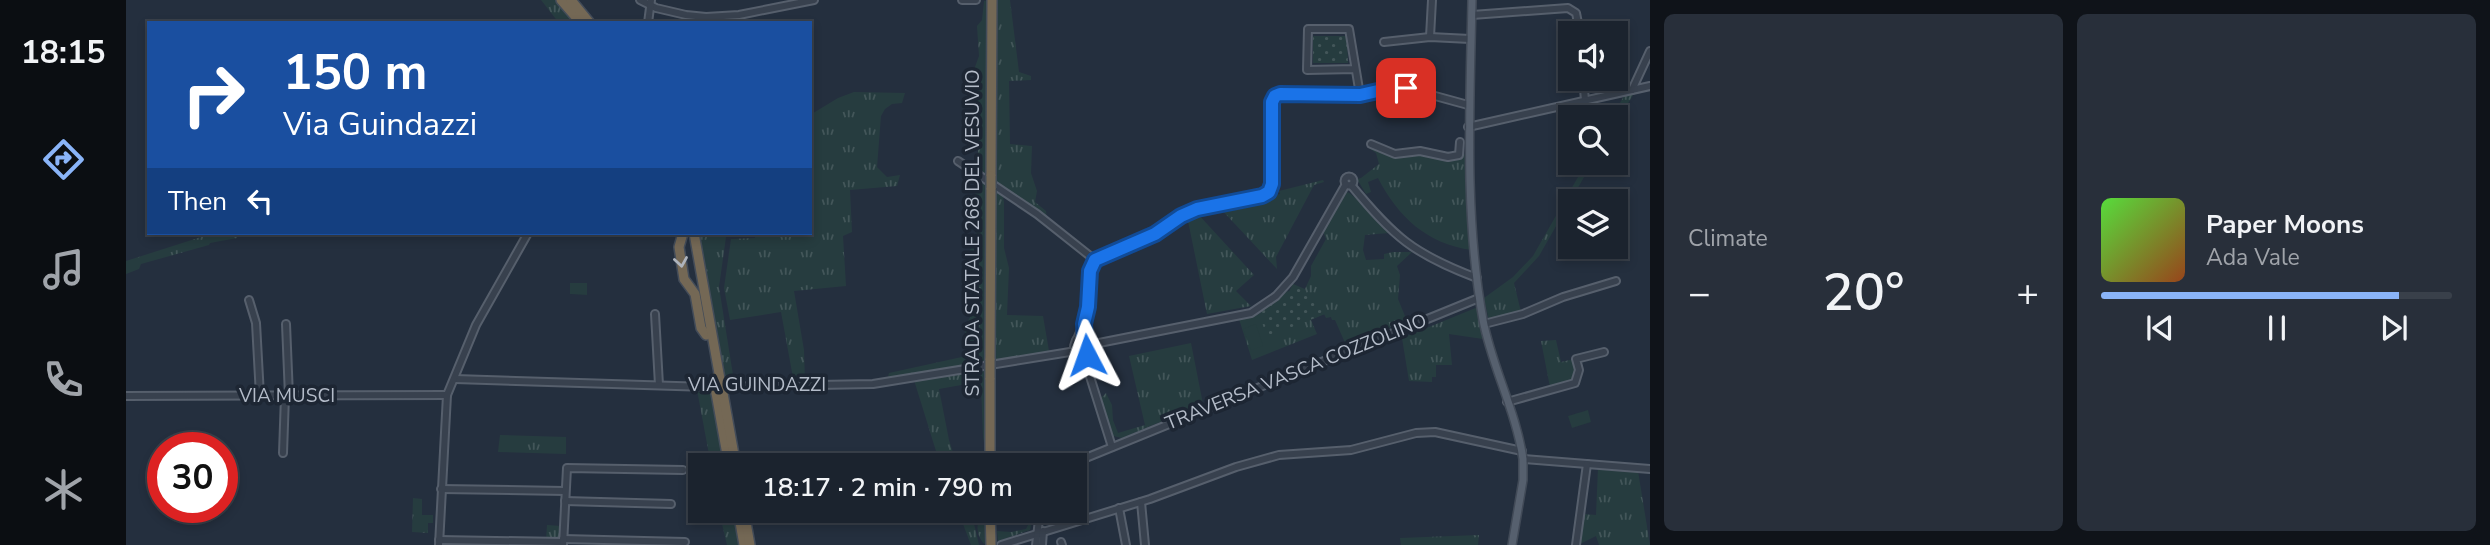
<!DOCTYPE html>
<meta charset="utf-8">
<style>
body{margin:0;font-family:"Nunito Sans",sans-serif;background:#282f3a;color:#f1f3f6;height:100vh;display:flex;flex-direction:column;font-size:26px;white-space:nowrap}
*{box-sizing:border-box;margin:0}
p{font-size:23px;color:#a0a4aa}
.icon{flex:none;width:38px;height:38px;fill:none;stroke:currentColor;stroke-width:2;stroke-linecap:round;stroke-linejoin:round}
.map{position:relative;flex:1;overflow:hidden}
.sheet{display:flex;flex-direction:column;gap:14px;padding:14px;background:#0f1319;width:840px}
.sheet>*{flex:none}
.guide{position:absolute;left:21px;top:21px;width:665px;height:214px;border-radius:0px;box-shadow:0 4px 10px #0003,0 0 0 2px #39404a;background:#1a4fa0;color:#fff;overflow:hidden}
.buttons{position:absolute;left:1432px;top:21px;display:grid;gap:14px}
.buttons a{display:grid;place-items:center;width:70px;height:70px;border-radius:0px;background:#1b232e;box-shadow:0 4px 10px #0003,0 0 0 2px #39404a;font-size:35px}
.speed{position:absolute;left:21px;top:432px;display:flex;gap:14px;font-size:35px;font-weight:700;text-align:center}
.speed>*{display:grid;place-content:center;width:91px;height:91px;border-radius:50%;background:#1b232e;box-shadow:0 4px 10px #0003,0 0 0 2px #39404a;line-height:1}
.speed .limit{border:10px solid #d22;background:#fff;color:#111}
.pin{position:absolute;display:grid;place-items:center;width:60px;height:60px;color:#fff;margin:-30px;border-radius:14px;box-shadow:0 4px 10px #0006}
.me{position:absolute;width:77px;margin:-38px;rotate:356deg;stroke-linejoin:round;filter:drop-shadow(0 0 5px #0008)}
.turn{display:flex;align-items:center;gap:24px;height:147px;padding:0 21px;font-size:32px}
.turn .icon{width:91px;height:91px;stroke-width:2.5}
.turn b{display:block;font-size:49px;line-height:60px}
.then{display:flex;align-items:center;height:66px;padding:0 21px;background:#0003;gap:14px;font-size:26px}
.big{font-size:52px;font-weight:600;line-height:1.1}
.sheet .widget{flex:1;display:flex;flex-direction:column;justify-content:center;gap:10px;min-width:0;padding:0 24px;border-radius:10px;background:#282f3a}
.song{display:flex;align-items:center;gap:21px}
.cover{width:84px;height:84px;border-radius:10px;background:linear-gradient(135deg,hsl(110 70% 55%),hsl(20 70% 35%))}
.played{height:7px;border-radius:4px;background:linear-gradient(90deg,#8ab4f8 85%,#39404a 85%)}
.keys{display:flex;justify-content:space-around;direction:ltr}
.heat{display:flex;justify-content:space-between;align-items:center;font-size:38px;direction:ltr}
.sheet .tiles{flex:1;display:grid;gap:14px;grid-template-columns:repeat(2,1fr)}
.trip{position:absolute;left:562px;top:453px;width:399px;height:70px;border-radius:0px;background:#1b232e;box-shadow:0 4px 10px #0003,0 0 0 2px #39404a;font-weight:600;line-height:70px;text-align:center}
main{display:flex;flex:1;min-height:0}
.tabs{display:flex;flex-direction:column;width:126px;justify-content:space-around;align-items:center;background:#0b0e12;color:#a0a4aa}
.tabs .icon{width:49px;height:49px}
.tabs .current{color:#8ab4f8}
.tabs b{font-size:32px;color:#f1f3f6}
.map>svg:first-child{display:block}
</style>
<main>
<nav class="tabs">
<b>18:15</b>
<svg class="icon current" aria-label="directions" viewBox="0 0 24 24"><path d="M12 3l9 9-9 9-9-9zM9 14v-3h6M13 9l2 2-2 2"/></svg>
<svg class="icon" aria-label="music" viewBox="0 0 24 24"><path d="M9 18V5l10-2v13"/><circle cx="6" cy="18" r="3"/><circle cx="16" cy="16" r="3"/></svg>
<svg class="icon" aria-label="phone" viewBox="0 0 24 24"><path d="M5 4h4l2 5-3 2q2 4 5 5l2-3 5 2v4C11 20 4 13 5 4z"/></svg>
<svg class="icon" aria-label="climate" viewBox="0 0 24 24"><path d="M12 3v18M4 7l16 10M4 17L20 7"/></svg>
</nav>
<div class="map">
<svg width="1524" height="545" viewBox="0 0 1524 545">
<defs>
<pattern id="grass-tufts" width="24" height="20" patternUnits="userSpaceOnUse" patternTransform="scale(1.75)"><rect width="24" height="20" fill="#263c3f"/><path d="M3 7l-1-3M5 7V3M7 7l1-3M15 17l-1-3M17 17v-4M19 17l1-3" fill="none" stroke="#435659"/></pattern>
<pattern id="park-dots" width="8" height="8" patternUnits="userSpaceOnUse" patternTransform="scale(1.75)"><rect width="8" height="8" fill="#263c3f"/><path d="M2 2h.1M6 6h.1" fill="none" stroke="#435659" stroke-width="1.8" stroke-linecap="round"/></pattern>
</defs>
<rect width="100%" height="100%" fill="#242f3e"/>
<!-- grass -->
<g fill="url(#grass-tufts)">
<polygon points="415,0 430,0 450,23 433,23"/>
<polygon points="862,0 862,177 852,169 852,134 848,112 849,67 853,56 851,26 856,20 858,1"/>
<polygon points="870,0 884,0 893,72 905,76 905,80 883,81 884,144 906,146 905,173 911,191 909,202 920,211 921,220 875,188 869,178"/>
<polygon points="728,92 779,93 776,103 766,104 759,109 755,116 751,167 761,177 774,175 771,186 724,190 726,232 717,236 720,286 668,291 678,350 679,382 668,383 655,312 604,320 598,288 605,239 629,238 629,233 684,233 684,115 712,98"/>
<polygon points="1509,92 1489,125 1489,117 1486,117 1499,94"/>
<path d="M1246,147L1267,155L1296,153L1322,159L1339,154L1346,250C1301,244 1272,217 1252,178L1242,182L1245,192L1240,194L1231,179L1235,178L1253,164L1250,153L1243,148Z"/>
<polygon points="1460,163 1466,163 1413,256 1388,283 1395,312 1363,321 1358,298 1387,277 1407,256"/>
<polygon points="851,176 862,181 861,362 762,377 763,373 845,355 839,334 840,324 846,314 844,271 839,261 850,237 849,182"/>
<polygon points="1197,180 1198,182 1188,185 1150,257 1151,269 1093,207 1154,194 1153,191"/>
<polygon points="869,189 877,197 878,202 878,248 883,268 881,315 917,316 923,351 868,362"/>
<path d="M1221,192C1230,195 1253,224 1263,233L1239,235L1237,250L1240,260L1258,259V254L1267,252H1286L1271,266L1274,275L1272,299L1281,321L1220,345L1209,320H1206L1205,317L1200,318L1198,314L1185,320L1191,334L1126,360L1113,319L1133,314L1162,291L1163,292L1167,284L1179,289L1185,276V266L1200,239L1197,231Z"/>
<polygon points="1071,213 1128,275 1110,291 1125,306 1081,314 1061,216"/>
<polygon points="101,233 122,233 111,234 111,238 84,243 83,245 15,264 13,269 0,274 0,261 75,237"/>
<polygon points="572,233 598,233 600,237 593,287 607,375 605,380 600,380"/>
<polygon points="1352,307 1355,324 1353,325 1357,339 1323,334 1326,365 1310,365 1310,377 1306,377 1306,382 1283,381 1276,338"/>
<polygon points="1430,340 1435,362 1448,359 1450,372 1445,382 1424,387 1415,341"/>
<polygon points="1065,343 1077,404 996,438 987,436 974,399 980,393 986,405 987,420 992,433 1019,425 1003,356"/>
<polygon points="861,369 859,449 857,437 855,384 852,382 813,389 823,440 831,465 814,464 788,380"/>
<polygon points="571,390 585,390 599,465 585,465"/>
<polygon points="374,435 440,437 440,454 372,452"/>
<polygon points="1472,468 1512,471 1524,545 1473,545 1470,536 1454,544 1458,514 1470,515"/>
<polygon points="287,498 296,499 296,515 307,515 307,523 302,523 302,533 286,532"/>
<polygon points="593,511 607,511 613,545 601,545"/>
<polygon points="832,511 845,511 853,545 845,545"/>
<path d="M857,511H861L862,543L858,544C849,533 850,523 857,511Z"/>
<polygon points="907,515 904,530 872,541 871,531 885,532 900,529"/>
<polygon points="421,525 435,526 435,541 420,540"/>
<polygon points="1353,535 1352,545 1275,545 1274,538"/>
</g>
<!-- park -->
<g fill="url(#park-dots)">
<polygon points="1187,36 1221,36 1222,63 1187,63"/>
<polygon points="1167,284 1204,312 1141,337 1133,314 1162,291 1163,292"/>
</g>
<!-- pitch -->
<g fill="#263c3f">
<polygon points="444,283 461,283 461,295 444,294"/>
<polygon points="1130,324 1137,346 1125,350 1117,329"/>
<polygon points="1462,410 1465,422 1446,428 1442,416"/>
</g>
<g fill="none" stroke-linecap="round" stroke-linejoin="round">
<defs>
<g id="minor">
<polyline points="514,0 530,8 560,15 580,17 613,15 688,0"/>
<polyline points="836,0 850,0"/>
<polyline points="1346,15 1442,8 1450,13 1454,33"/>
<polyline points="522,23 525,0"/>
<polyline points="1304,37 1306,0"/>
<polyline points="1258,42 1304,37 1344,39"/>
<polyline points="1229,69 1181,70 1182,29 1223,29 1234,95"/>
<polyline points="1457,79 1459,100"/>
<polyline points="1506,90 1524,51"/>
<polyline points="1342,127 1524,86"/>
<polyline points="1245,144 1269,154 1294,151 1322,157 1333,155 1334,142"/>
<polyline points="832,161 911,214 969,260"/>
<circle cx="1223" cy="181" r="4.5"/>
<path d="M1225,185C1268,237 1287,254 1351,278"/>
<polyline points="123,300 130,323 134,396"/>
<polyline points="529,314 533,385"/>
<polyline points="160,324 163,396"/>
<polyline points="1358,324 1397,314 1437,297 1490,281"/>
<path d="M951,339C956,328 961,318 962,306C964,289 959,270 973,257L1029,235L1055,216L1071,209L1136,196L1143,192L1146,184V102L1151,95H1234L1265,88H1280L1342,105"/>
<polyline points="962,342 968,344 1125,313 1150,296 1167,277 1220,184"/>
<polyline points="953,353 959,352 962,348 962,342 957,338 950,340 948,346 961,367 986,447"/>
<polyline points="329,379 582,387 747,384 950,351"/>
<polyline points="0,396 321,395"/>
<polyline points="1381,402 1449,383 1453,370 1450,359 1478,352"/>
<polyline points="157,453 159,396"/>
<polyline points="1397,459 1524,469"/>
<polyline points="940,466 1353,298"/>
<polyline points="315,489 439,491"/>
<polyline points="439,501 545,504"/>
<polyline points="1015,502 1019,545"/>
<polyline points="993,508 1000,545"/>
<polyline points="437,539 559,542"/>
<polyline points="313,540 437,542"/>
<polyline points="935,542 936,545"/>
<polyline points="313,545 321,395 350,325 402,233"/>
<polyline points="437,545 441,468 557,470"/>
<polyline points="875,545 1024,499 1110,467 1153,455 1225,450 1290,433 1309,432 1396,451"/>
<polyline points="910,545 914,511"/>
<polyline points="916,545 917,531"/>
<polyline points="1450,545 1461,464"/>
</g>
<path id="major" d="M1346,0C1344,106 1338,215 1357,320C1366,367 1390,411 1397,459V480L1386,545"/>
<g id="highway">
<polyline points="435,0 455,23"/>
<polyline points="445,0 464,23"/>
<polyline points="865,176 866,0"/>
<polyline points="557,233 553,247 558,279 569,294 575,328 580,335"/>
<polyline points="568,233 594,379"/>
<polyline points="864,360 865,188"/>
<polyline points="590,393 603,466"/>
<polyline points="597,393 610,466"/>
<polyline points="864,466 864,378"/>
<polyline points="612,511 618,545"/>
<polyline points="618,511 624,545"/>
<polyline points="864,511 865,545"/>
</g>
</defs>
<!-- minor casing -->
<use href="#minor" stroke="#565f6c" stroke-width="10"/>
<!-- major casing -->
<use href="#major" stroke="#414a57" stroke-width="10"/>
<!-- highway casing -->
<use href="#highway" stroke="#434c59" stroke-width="12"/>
<!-- minor -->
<use href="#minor" stroke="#38414e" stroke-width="6"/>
<!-- major -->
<use href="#major" stroke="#56606e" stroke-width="7"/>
<!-- highway -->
<use href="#highway" stroke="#746855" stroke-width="9"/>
<defs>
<g id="highway-bridge">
<polyline points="865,188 865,176"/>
<polyline points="588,378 590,393"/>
<polyline points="864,378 864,360"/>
<polyline points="594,379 597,393"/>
</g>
</defs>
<!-- highway-bridge casing -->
<use href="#highway-bridge" stroke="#434c59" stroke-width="12" stroke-linecap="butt"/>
<!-- highway-bridge -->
<use href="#highway-bridge" stroke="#746855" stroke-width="9"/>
</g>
<!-- one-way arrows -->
<defs><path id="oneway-chevron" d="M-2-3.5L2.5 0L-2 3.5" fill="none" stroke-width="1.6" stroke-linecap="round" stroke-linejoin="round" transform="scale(1.75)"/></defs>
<use stroke="#aeb4bd" href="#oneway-chevron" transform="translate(555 262) rotate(81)"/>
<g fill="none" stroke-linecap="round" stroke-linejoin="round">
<defs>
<polyline id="route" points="961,355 963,345 959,339 958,324 962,307 964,271 969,260 1029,234 1055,216 1071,209 1136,196 1143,192 1146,184 1146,102 1149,96 1154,94 1234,95 1265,88 1280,88"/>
</defs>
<!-- route casing -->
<use href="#route" stroke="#114b97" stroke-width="18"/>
<!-- route -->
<use href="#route" stroke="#1a73e8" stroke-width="12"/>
</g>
<g text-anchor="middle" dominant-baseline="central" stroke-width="7" stroke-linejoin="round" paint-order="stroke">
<!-- street labels -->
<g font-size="19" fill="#b4bcc9" stroke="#1d2633">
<text transform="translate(847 233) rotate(-90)">STRADA STATALE 268 DEL VESUVIO</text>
<text transform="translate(1170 372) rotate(-22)">TRAVERSA VASCA COZZOLINO</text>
<text x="631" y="385">VIA GUINDAZZI</text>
<text x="161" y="396">VIA MUSCI</text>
</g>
</g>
</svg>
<div class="buttons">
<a><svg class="icon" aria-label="sound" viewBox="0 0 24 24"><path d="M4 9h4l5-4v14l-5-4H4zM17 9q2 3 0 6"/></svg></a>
<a><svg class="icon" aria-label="search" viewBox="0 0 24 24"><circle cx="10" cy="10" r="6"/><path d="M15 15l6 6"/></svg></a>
<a><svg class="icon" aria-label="layers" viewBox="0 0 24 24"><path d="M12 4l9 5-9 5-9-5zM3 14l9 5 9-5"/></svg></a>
</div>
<div class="speed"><div class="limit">30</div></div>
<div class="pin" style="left:1280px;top:88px;background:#d93025"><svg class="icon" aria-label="arrive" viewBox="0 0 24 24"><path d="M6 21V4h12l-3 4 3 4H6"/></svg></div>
<svg class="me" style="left:961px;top:355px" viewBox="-20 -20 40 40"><path d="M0-17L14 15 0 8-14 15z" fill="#1a73e8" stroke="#fff" stroke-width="4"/></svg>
<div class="trip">18:17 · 2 min · 790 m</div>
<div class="guide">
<div class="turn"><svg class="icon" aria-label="right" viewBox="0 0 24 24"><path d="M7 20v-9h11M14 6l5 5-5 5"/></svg><div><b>150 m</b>Via Guindazzi</div></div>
<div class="then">Then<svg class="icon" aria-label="left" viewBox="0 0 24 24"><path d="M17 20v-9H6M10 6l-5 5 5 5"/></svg></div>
</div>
</div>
<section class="sheet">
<div class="tiles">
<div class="widget"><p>Climate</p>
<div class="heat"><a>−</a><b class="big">20°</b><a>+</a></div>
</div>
<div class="widget">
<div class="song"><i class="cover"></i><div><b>Paper Moons</b><p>Ada Vale</p></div></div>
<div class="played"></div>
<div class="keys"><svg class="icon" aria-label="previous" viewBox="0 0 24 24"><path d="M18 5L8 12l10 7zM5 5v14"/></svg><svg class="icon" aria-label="pause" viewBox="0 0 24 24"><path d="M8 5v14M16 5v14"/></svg><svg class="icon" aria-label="next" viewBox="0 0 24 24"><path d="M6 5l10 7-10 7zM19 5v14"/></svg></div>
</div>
</div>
</section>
</main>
